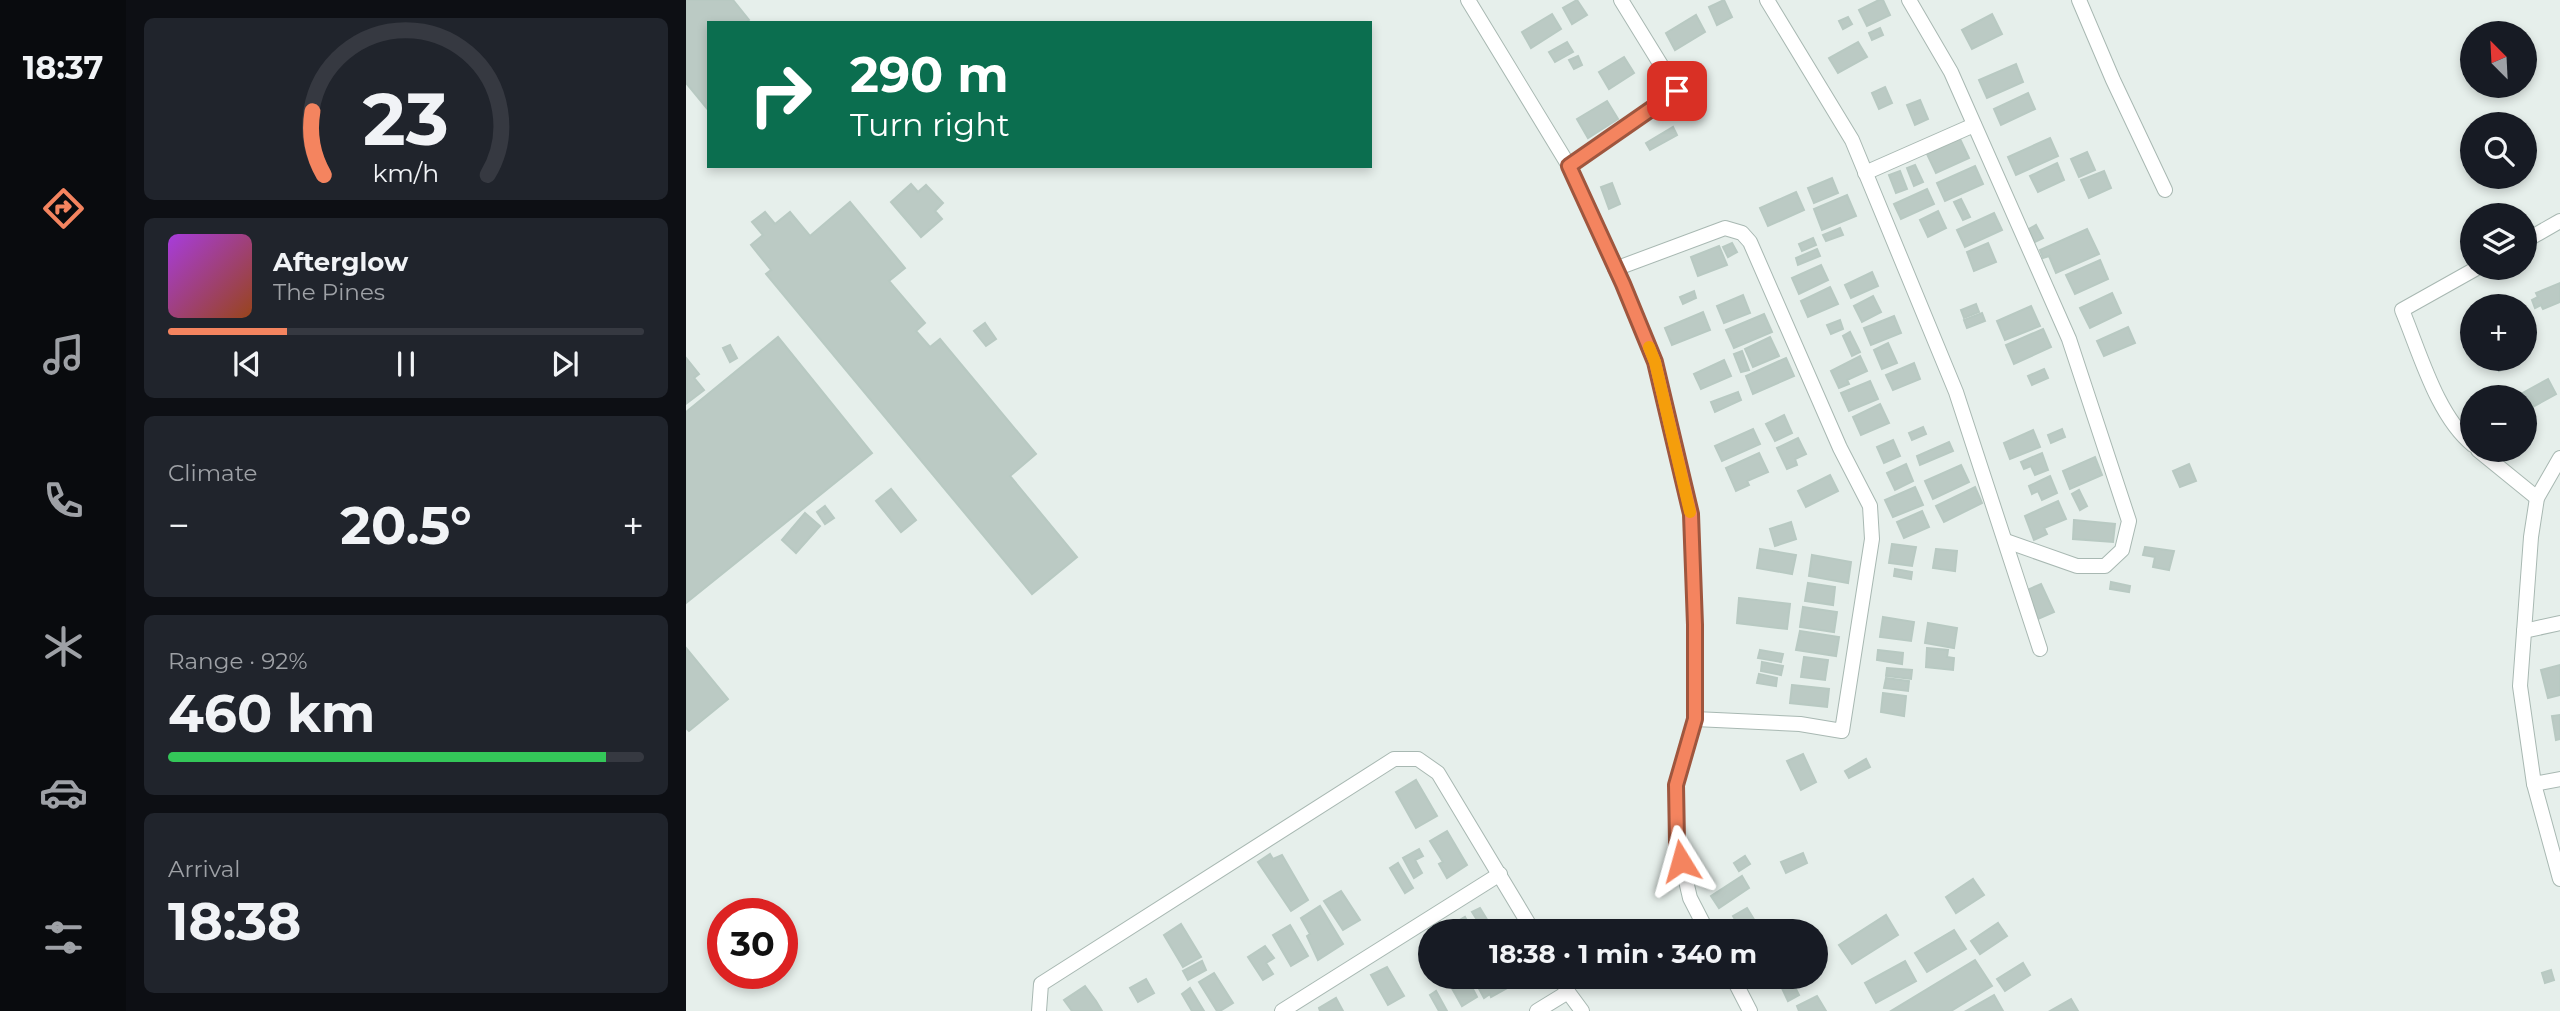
<!DOCTYPE html>
<meta charset="utf-8">
<style>
body{margin:0;font-family:Montserrat,sans-serif;background:#20242c;color:#f1f3f6;height:100vh;display:flex;flex-direction:column;font-size:26px;white-space:nowrap}
*{box-sizing:border-box;margin:0}
p{font-size:23px;color:#9ea1a6}
.icon{flex:none;width:38px;height:38px;fill:none;stroke:currentColor;stroke-width:2;stroke-linecap:round;stroke-linejoin:round}
.map{position:relative;flex:1;overflow:hidden}
.sheet{display:flex;flex-direction:column;gap:18px;padding:18px;background:#0d0f14;width:560px}
.sheet>*{flex:none}
.hud{position:absolute;left:21px;top:21px;width:665px;height:147px;border-radius:0px;box-shadow:0 4px 10px #0003;background:#0b6e4f;color:#fff;overflow:hidden}
.needle{width:46px;rotate:336deg}
.fabs{position:absolute;left:1774px;top:21px;display:grid;gap:14px}
.fabs a{display:grid;place-items:center;width:77px;height:77px;border-radius:50%;background:#171b24;box-shadow:0 4px 10px #0003;font-size:35px}
.speed{position:absolute;left:21px;top:898px;display:flex;gap:14px;font-size:35px;font-weight:700;text-align:center}
.speed>*{display:grid;place-content:center;width:91px;height:91px;border-radius:50%;background:#171b24;box-shadow:0 4px 10px #0003;line-height:1}
.speed .limit{border:10px solid #d22;background:#fff;color:#111}
.pin{position:absolute;display:grid;place-items:center;width:60px;height:60px;color:#fff;margin:-30px;border-radius:14px;box-shadow:0 4px 10px #0006}
.me{position:absolute;width:77px;margin:-38px;rotate:352deg;stroke-linejoin:round;filter:drop-shadow(0 0 5px #0008)}
.turn{display:flex;align-items:center;gap:24px;height:147px;padding:0 28px;font-size:32px}
.turn .icon{width:91px;height:91px;stroke-width:2.5}
.turn b{display:block;font-size:49px;line-height:60px}
.big{font-size:52px;font-weight:700;line-height:1.1}
.sheet .widget{flex:1;display:flex;flex-direction:column;justify-content:center;gap:10px;min-width:0;padding:0 24px;border-radius:10px;background:#20242c}
.sheet .dial{align-items:center;gap:0}
.dial svg{height:182px;overflow:visible;fill:none;stroke:#363941;stroke-width:7;stroke-linecap:round;text-anchor:middle}
.dial text{fill:#f1f3f6;stroke:none}
.song{display:flex;align-items:center;gap:21px}
.cover{width:84px;height:84px;border-radius:10px;background:linear-gradient(135deg,hsl(280 70% 55%),hsl(20 70% 35%))}
.played{height:7px;border-radius:4px;background:linear-gradient(90deg,#f4845f 25%,#363941 25%)}
.keys{display:flex;justify-content:space-around;direction:ltr}
.heat{display:flex;justify-content:space-between;align-items:center;font-size:38px;direction:ltr}
.charge{height:10px;border-radius:5px;background:linear-gradient(90deg,#34c759 92%,#363941 0)}
.trip{position:absolute;left:732px;top:919px;width:410px;height:70px;border-radius:35px;background:#171b24;box-shadow:0 4px 10px #0003;font-weight:700;line-height:70px;text-align:center}
main{display:flex;flex:1;min-height:0}
.menu{display:flex;flex-direction:column;width:126px;justify-content:space-around;align-items:center;background:#090b0e;color:#9ea1a6}
.menu .icon{width:49px;height:49px}
.menu .active{color:#f4845f}
.menu b{font-size:32px;color:#f1f3f6}
.map>svg:first-child{display:block}
</style>
<main>
<nav class="menu">
<b>18:37</b>
<svg class="icon active" aria-label="directions" viewBox="0 0 24 24"><path d="M12 3l9 9-9 9-9-9zM9 14v-3h6M13 9l2 2-2 2"/></svg>
<svg class="icon" aria-label="music" viewBox="0 0 24 24"><path d="M9 18V5l10-2v13"/><circle cx="6" cy="18" r="3"/><circle cx="16" cy="16" r="3"/></svg>
<svg class="icon" aria-label="phone" viewBox="0 0 24 24"><path d="M5 4h4l2 5-3 2q2 4 5 5l2-3 5 2v4C11 20 4 13 5 4z"/></svg>
<svg class="icon" aria-label="climate" viewBox="0 0 24 24"><path d="M12 3v18M4 7l16 10M4 17L20 7"/></svg>
<svg class="icon" aria-label="car" viewBox="0 0 24 24"><path d="M5 17H2v-5l4-1 3-4h7l3 4 3 1v5h-3M9 17h6M6 11h13"/><circle cx="7" cy="17" r="2"/><circle cx="17" cy="17" r="2"/></svg>
<svg class="icon" aria-label="filters" viewBox="0 0 24 24"><path d="M4 7h16M4 17h16"/><circle cx="9" cy="7" r="2"/><circle cx="15" cy="17" r="2"/></svg>
</nav>
<section class="sheet">
<div class="widget dial"><svg viewBox="0 0 100 80">
<path d="M14 69A42 42 0 1 1 86 69"/>
<path d="M14 69A42 42 0 0 1 9 41" stroke="#f4845f"/>
<text x="50" y="56" font-size="32" font-weight="700">23</text>
<text x="50" y="72" font-size="11">km/h</text>
</svg></div>
<div class="widget">
<div class="song"><i class="cover"></i><div><b>Afterglow</b><p>The Pines</p></div></div>
<div class="played"></div>
<div class="keys"><svg class="icon" aria-label="previous" viewBox="0 0 24 24"><path d="M18 5L8 12l10 7zM5 5v14"/></svg><svg class="icon" aria-label="pause" viewBox="0 0 24 24"><path d="M8 5v14M16 5v14"/></svg><svg class="icon" aria-label="next" viewBox="0 0 24 24"><path d="M6 5l10 7-10 7zM19 5v14"/></svg></div>
</div>
<div class="widget"><p>Climate</p>
<div class="heat"><a>−</a><b class="big">20.5°</b><a>+</a></div>
</div>
<div class="widget"><p>Range · 92%</p><b class="big">460 km</b><div class="charge"></div></div>
<div class="widget"><p>Arrival</p><b class="big">18:38</b></div>
</section>
<div class="map">
<svg width="1874" height="1011" viewBox="0 0 1874 1011">
<rect width="100%" height="100%" fill="#e6efeb"/>
<!-- building -->
<g fill="#bbcac4" stroke="#b8c9c2" stroke-width="2">
<polygon points="0,0 47,0 63,20 60,23 23,23 23,111 0,83"/>
<polygon points="891,0 901,15 886,24 877,8"/>
<polygon points="1038,0 1046,17 1031,25 1023,7"/>
<polygon points="1193,0 1197,0 1204,15 1181,26 1173,10"/>
<polygon points="866,14 875,29 845,48 836,32"/>
<polygon points="1306,14 1316,34 1286,49 1276,30"/>
<polygon points="1010,15 1019,32 989,50 980,33"/>
<polygon points="1162,17 1166,24 1157,29 1153,21"/>
<polygon points="1194,28 1197,35 1186,40 1183,33"/>
<polygon points="881,42 887,52 869,62 863,52"/>
<polygon points="1172,42 1181,57 1152,73 1143,58"/>
<polygon points="892,56 896,65 888,69 883,60"/>
<polygon points="938,57 948,73 923,89 913,72"/>
<polygon points="1330,64 1337,82 1301,98 1293,80"/>
<polygon points="1199,87 1206,103 1193,109 1186,93"/>
<polygon points="1342,93 1349,109 1315,125 1308,109"/>
<polygon points="1234,100 1242,119 1229,125 1221,105"/>
<polygon points="921,101 932,119 902,138 891,119"/>
<polygon points="987,127 991,135 964,150 960,143"/>
<polygon points="1364,138 1372,156 1330,175 1322,157"/>
<polygon points="1274,139 1283,158 1250,173 1241,154"/>
<polygon points="1401,152 1409,170 1393,177 1385,159"/>
<polygon points="1371,163 1378,180 1352,192 1344,176"/>
<polygon points="1229,165 1237,182 1228,186 1221,168"/>
<polygon points="1289,166 1297,184 1259,201 1251,183"/>
<polygon points="1214,171 1221,189 1210,193 1203,175"/>
<polygon points="1418,171 1425,188 1403,198 1395,180"/>
<polygon points="1146,178 1152,193 1128,203 1122,188"/>
<polygon points="926,183 934,204 923,209 915,187"/>
<polygon points="225,184 232,192 240,185 257,203 249,211 256,219 235,237 205,202"/>
<polygon points="1241,189 1248,204 1215,219 1208,204"/>
<polygon points="1110,192 1118,210 1082,226 1074,208"/>
<polygon points="1161,195 1170,216 1136,230 1128,209"/>
<polygon points="1275,199 1284,217 1277,220 1268,202"/>
<polygon points="164,202 219,268 203,281 239,323 230,331 244,347 254,339 350,454 324,476 391,557 346,594 80,274 85,270 65,245 77,235 66,222 79,212 89,224 104,212 124,236"/>
<polygon points="1252,211 1260,228 1242,237 1234,220"/>
<polygon points="1308,213 1316,230 1279,247 1271,230"/>
<polygon points="1350,225 1357,238 1349,242 1343,229"/>
<polygon points="1154,228 1157,235 1140,241 1137,235"/>
<polygon points="1401,229 1413,254 1370,273 1363,256 1357,258 1354,250"/>
<polygon points="1127,238 1130,245 1116,251 1113,244"/>
<polygon points="1046,243 1051,252 1042,257 1037,247"/>
<polygon points="1302,243 1310,262 1288,271 1281,252"/>
<polygon points="1033,246 1041,265 1012,276 1005,257"/>
<polygon points="1131,249 1134,256 1112,265 1110,258"/>
<polygon points="1414,260 1422,279 1389,294 1380,275"/>
<polygon points="1135,265 1142,280 1113,294 1106,278"/>
<polygon points="1186,272 1192,286 1165,298 1159,285"/>
<polygon points="1874,283 1874,302 1857,309 1855,305 1849,308 1846,300 1852,297 1850,293"/>
<polygon points="1144,287 1152,304 1122,317 1115,301"/>
<polygon points="1008,291 1010,298 997,304 994,297"/>
<polygon points="1426,293 1435,313 1404,328 1394,308"/>
<polygon points="1057,295 1064,313 1038,323 1031,306"/>
<polygon points="1187,296 1195,312 1176,322 1168,306"/>
<polygon points="1290,304 1293,312 1278,318 1275,310"/>
<polygon points="1345,306 1354,326 1319,340 1311,321"/>
<polygon points="1017,312 1024,330 986,345 979,328"/>
<polygon points="1296,313 1299,321 1281,328 1278,320"/>
<polygon points="1078,314 1086,332 1048,348 1040,330"/>
<polygon points="1208,316 1215,333 1185,345 1178,328"/>
<polygon points="1154,320 1157,329 1145,334 1141,325"/>
<polygon points="299,323 310,339 300,346 288,331"/>
<polygon points="1442,327 1449,343 1418,356 1411,341"/>
<polygon points="1357,329 1365,347 1328,364 1320,345"/>
<polygon points="1164,332 1174,352 1166,356 1157,336"/>
<polygon points="92,337 186,453 0,603 0,412"/>
<polygon points="1084,337 1093,356 1067,367 1059,349"/>
<polygon points="1202,343 1211,363 1196,369 1188,350"/>
<polygon points="44,345 51,358 44,362 37,348"/>
<polygon points="1056,351 1063,370 1055,372 1048,354"/>
<polygon points="1174,356 1181,371 1161,380 1163,384 1153,388 1145,371"/>
<polygon points="0,358 13,374 8,378 18,390 1,403"/>
<polygon points="1100,358 1108,376 1067,394 1060,376"/>
<polygon points="1821,359 1825,366 1813,371 1810,363"/>
<polygon points="1038,360 1045,376 1015,389 1008,374"/>
<polygon points="1228,363 1234,379 1207,390 1200,375"/>
<polygon points="1358,369 1362,378 1346,385 1342,376"/>
<polygon points="1862,379 1870,394 1843,409 1839,397 1835,394"/>
<polygon points="1184,381 1192,399 1163,411 1155,393"/>
<polygon points="1052,392 1055,400 1029,412 1025,402"/>
<polygon points="1194,404 1203,423 1175,435 1167,417"/>
<polygon points="1098,415 1106,433 1089,441 1080,424"/>
<polygon points="1237,427 1240,434 1226,440 1223,433"/>
<polygon points="1067,429 1074,444 1036,461 1029,446"/>
<polygon points="1376,429 1379,437 1365,443 1362,435"/>
<polygon points="1347,430 1354,447 1324,459 1318,443"/>
<polygon points="1112,438 1120,454 1109,459 1111,465 1101,469 1091,448"/>
<polygon points="1207,440 1214,456 1198,463 1191,447"/>
<polygon points="1263,442 1267,451 1234,465 1231,456"/>
<polygon points="1073,453 1082,472 1061,481 1063,485 1050,491 1040,468"/>
<polygon points="1356,453 1362,470 1349,475 1345,466 1338,469 1335,462"/>
<polygon points="1409,457 1416,475 1384,489 1377,471"/>
<polygon points="1220,464 1227,481 1209,490 1201,473"/>
<polygon points="1503,464 1510,481 1494,487 1487,471"/>
<polygon points="1275,465 1283,482 1247,499 1239,481"/>
<polygon points="1144,475 1152,491 1120,507 1112,491"/>
<polygon points="1364,476 1371,493 1356,500 1352,491 1346,494 1343,486"/>
<polygon points="1229,487 1237,505 1207,517 1199,500"/>
<polygon points="1289,487 1296,503 1258,522 1250,506"/>
<polygon points="205,489 230,520 215,532 190,501"/>
<polygon points="1393,490 1401,506 1394,510 1386,494"/>
<polygon points="1372,501 1380,519 1358,528 1361,534 1348,540 1339,516"/>
<polygon points="139,506 148,518 139,524 131,512"/>
<polygon points="1236,511 1243,527 1218,538 1211,522"/>
<polygon points="119,513 134,526 110,553 96,540"/>
<polygon points="1388,520 1429,524 1427,542 1387,539"/>
<polygon points="1105,522 1110,539 1089,546 1084,529"/>
<polygon points="1206,544 1230,547 1226,566 1203,563"/>
<polygon points="1459,547 1488,551 1483,570 1467,567 1469,557 1457,555"/>
<polygon points="1074,549 1110,555 1106,574 1071,568"/>
<polygon points="1250,549 1271,551 1269,571 1247,568"/>
<polygon points="1126,555 1165,562 1162,583 1123,576"/>
<polygon points="1209,569 1226,572 1225,579 1208,576"/>
<polygon points="1425,582 1444,586 1443,592 1424,589"/>
<polygon points="1122,583 1149,587 1147,605 1119,601"/>
<polygon points="1355,584 1368,612 1352,619 1339,591"/>
<polygon points="1053,598 1104,604 1101,629 1051,623"/>
<polygon points="1117,607 1151,612 1148,632 1114,627"/>
<polygon points="1197,617 1228,622 1225,641 1194,637"/>
<polygon points="1242,623 1271,628 1268,648 1239,643"/>
<polygon points="1114,631 1153,637 1150,656 1110,650"/>
<polygon points="0,648 42,699 3,731 0,728"/>
<polygon points="1241,648 1262,650 1261,657 1268,658 1267,670 1240,667"/>
<polygon points="1074,650 1097,654 1095,662 1072,658"/>
<polygon points="1192,650 1217,653 1216,664 1191,660"/>
<polygon points="1118,657 1142,660 1139,680 1115,677"/>
<polygon points="1076,662 1097,666 1095,675 1075,671"/>
<polygon points="1874,665 1874,695 1862,698 1855,670"/>
<polygon points="1201,668 1226,670 1225,679 1200,676"/>
<polygon points="1073,674 1091,678 1090,686 1071,683"/>
<polygon points="1200,678 1223,681 1222,691 1198,688"/>
<polygon points="1106,685 1143,689 1141,707 1104,703"/>
<polygon points="1197,693 1220,696 1218,716 1195,712"/>
<polygon points="1874,715 1874,739 1870,740 1866,716"/>
<polygon points="1117,754 1130,782 1115,790 1101,761"/>
<polygon points="1180,759 1184,767 1163,778 1159,771"/>
<polygon points="730,780 751,816 730,828 710,792"/>
<polygon points="761,831 781,865 761,878 753,864 757,862 744,841"/>
<polygon points="733,849 737,856 729,860 736,873 728,878 717,858"/>
<polygon points="1117,853 1121,863 1100,873 1095,862"/>
<polygon points="584,854 587,859 596,855 622,900 605,911 572,862"/>
<polygon points="1059,856 1064,864 1053,871 1048,863"/>
<polygon points="712,863 727,888 719,893 704,868"/>
<polygon points="1056,876 1063,888 1033,908 1025,896"/>
<polygon points="1287,879 1298,895 1270,913 1260,897"/>
<polygon points="655,891 674,920 657,930 638,901"/>
<polygon points="634,906 657,944 632,960 621,936 624,934 615,918"/>
<polygon points="794,908 808,931 798,931 786,912"/>
<polygon points="1061,908 1075,931 1056,931 1047,916"/>
<polygon points="1200,915 1212,935 1166,964 1153,945"/>
<polygon points="779,917 787,931 764,931 762,927"/>
<polygon points="1312,923 1321,936 1294,954 1285,941"/>
<polygon points="495,924 515,957 497,967 478,935"/>
<polygon points="604,925 622,956 605,966 587,935"/>
<polygon points="1268,930 1280,949 1241,972 1229,953"/>
<polygon points="579,946 588,958 580,963 587,974 577,980 562,957"/>
<polygon points="1289,960 1306,986 1265,1011 1205,1011"/>
<polygon points="516,961 520,970 502,980 497,971"/>
<polygon points="1219,961 1230,981 1190,1003 1179,983"/>
<polygon points="1337,963 1344,975 1319,991 1311,979"/>
<polygon points="701,967 718,996 702,1005 685,975"/>
<polygon points="1865,970 1868,980 1859,983 1856,973"/>
<polygon points="528,973 547,1003 534,1011 531,1011 513,982"/>
<polygon points="780,976 791,997 776,1006 764,985"/>
<polygon points="791,976 815,976 821,988 805,997 804,994 798,998 790,983 793,981"/>
<polygon points="460,979 468,993 452,1002 444,988"/>
<polygon points="1105,979 1113,995 1102,1001 1094,984"/>
<polygon points="399,986 410,1001 416,1011 386,1011 378,1000"/>
<polygon points="504,988 518,1011 506,1011 496,994"/>
<polygon points="750,991 761,1011 753,1011 744,995"/>
<polygon points="1308,995 1317,1011 1280,1011"/>
<polygon points="1131,996 1140,1011 1113,1011 1111,1006"/>
<polygon points="650,998 657,1011 634,1011 633,1008"/>
<polygon points="1385,999 1392,1011 1364,1011"/>
</g>
<g fill="none" stroke-linecap="round" stroke-linejoin="round">
<defs>
<g id="street">
<polyline points="782,0 883,166 937,283 969,362 1005,514 1009,625 1009,719 990,785 991,842 1004,898 1021,931"/>
<polyline points="1081,0 1166,140 1270,392 1354,649"/>
<polyline points="1223,0 1265,72 1383,339 1443,521 1436,550 1419,566 1391,566 1320,541"/>
<polyline points="1393,0 1427,80 1479,190"/>
<polyline points="883,166 991,91 935,0"/>
<polyline points="1179,173 1288,125"/>
<polyline points="1839,241 1874,221"/>
<polyline points="929,269 1039,228 1056,233 1064,242 1154,448 1184,506 1186,539 1156,731 1114,724 1009,719"/>
<path d="M1787,445C1751,416 1734,353 1716,310L1791,268"/>
<polyline points="1792,450 1851,498"/>
<polyline points="1874,458 1851,498 1845,537 1834,686 1848,784 1874,879"/>
<polyline points="1838,631 1874,623"/>
<polyline points="1848,784 1874,779"/>
<polyline points="873,976 882,992"/>
<polyline points="1046,976 1064,1011"/>
<polyline points="353,1011 355,984 708,759 732,759 752,773 847,931"/>
<polyline points="596,1011 814,874"/>
<polyline points="851,1011 882,992 896,1011"/>
</g>
</defs>
<!-- street casing -->
<use href="#street" stroke="#a8b8b2" stroke-width="16"/>
<!-- street -->
<use href="#street" stroke="#fff" stroke-width="14"/>
</g>
<g fill="none" stroke-linecap="round" stroke-linejoin="round">
<defs>
<polyline id="route" points="991,91 883,166 937,284 969,362 1005,514 1009,625 1009,719 990,785 991,842 995,861"/>
</defs>
<!-- route casing -->
<use href="#route" stroke="#9f563e" stroke-width="18"/>
<!-- route -->
<use href="#route" stroke="#f4845f" stroke-width="12"/>
<!-- slow -->
<polyline stroke="#f59e0b" stroke-width="12" points="963,347 969,362 1004,512"/>
</g>
</svg>
<div class="fabs">
<a><svg class="needle" viewBox="-14 -14 28 28"><path d="M0-13l5 13h-10z" fill="#e53935"/><path d="M0 13l5-13h-10z" fill="#9ea1a6"/></svg></a>
<a><svg class="icon" aria-label="search" viewBox="0 0 24 24"><circle cx="10" cy="10" r="6"/><path d="M15 15l6 6"/></svg></a>
<a><svg class="icon" aria-label="layers" viewBox="0 0 24 24"><path d="M12 4l9 5-9 5-9-5zM3 14l9 5 9-5"/></svg></a>
<a>+</a>
<a>−</a>
</div>
<div class="speed"><div class="limit">30</div></div>
<div class="pin" style="left:991px;top:91px;background:#d93025"><svg class="icon" aria-label="arrive" viewBox="0 0 24 24"><path d="M6 21V4h12l-3 4 3 4H6"/></svg></div>
<svg class="me" style="left:995px;top:861px" viewBox="-20 -20 40 40"><path d="M0-17L14 15 0 8-14 15z" fill="#f4845f" stroke="#fff" stroke-width="4"/></svg>
<div class="trip">18:38 · 1 min · 340 m</div>
<div class="hud">
<div class="turn"><svg class="icon" aria-label="right" viewBox="0 0 24 24"><path d="M7 20v-9h11M14 6l5 5-5 5"/></svg><div><b>290 m</b>Turn right</div></div>
</div>
</div>
</main>
